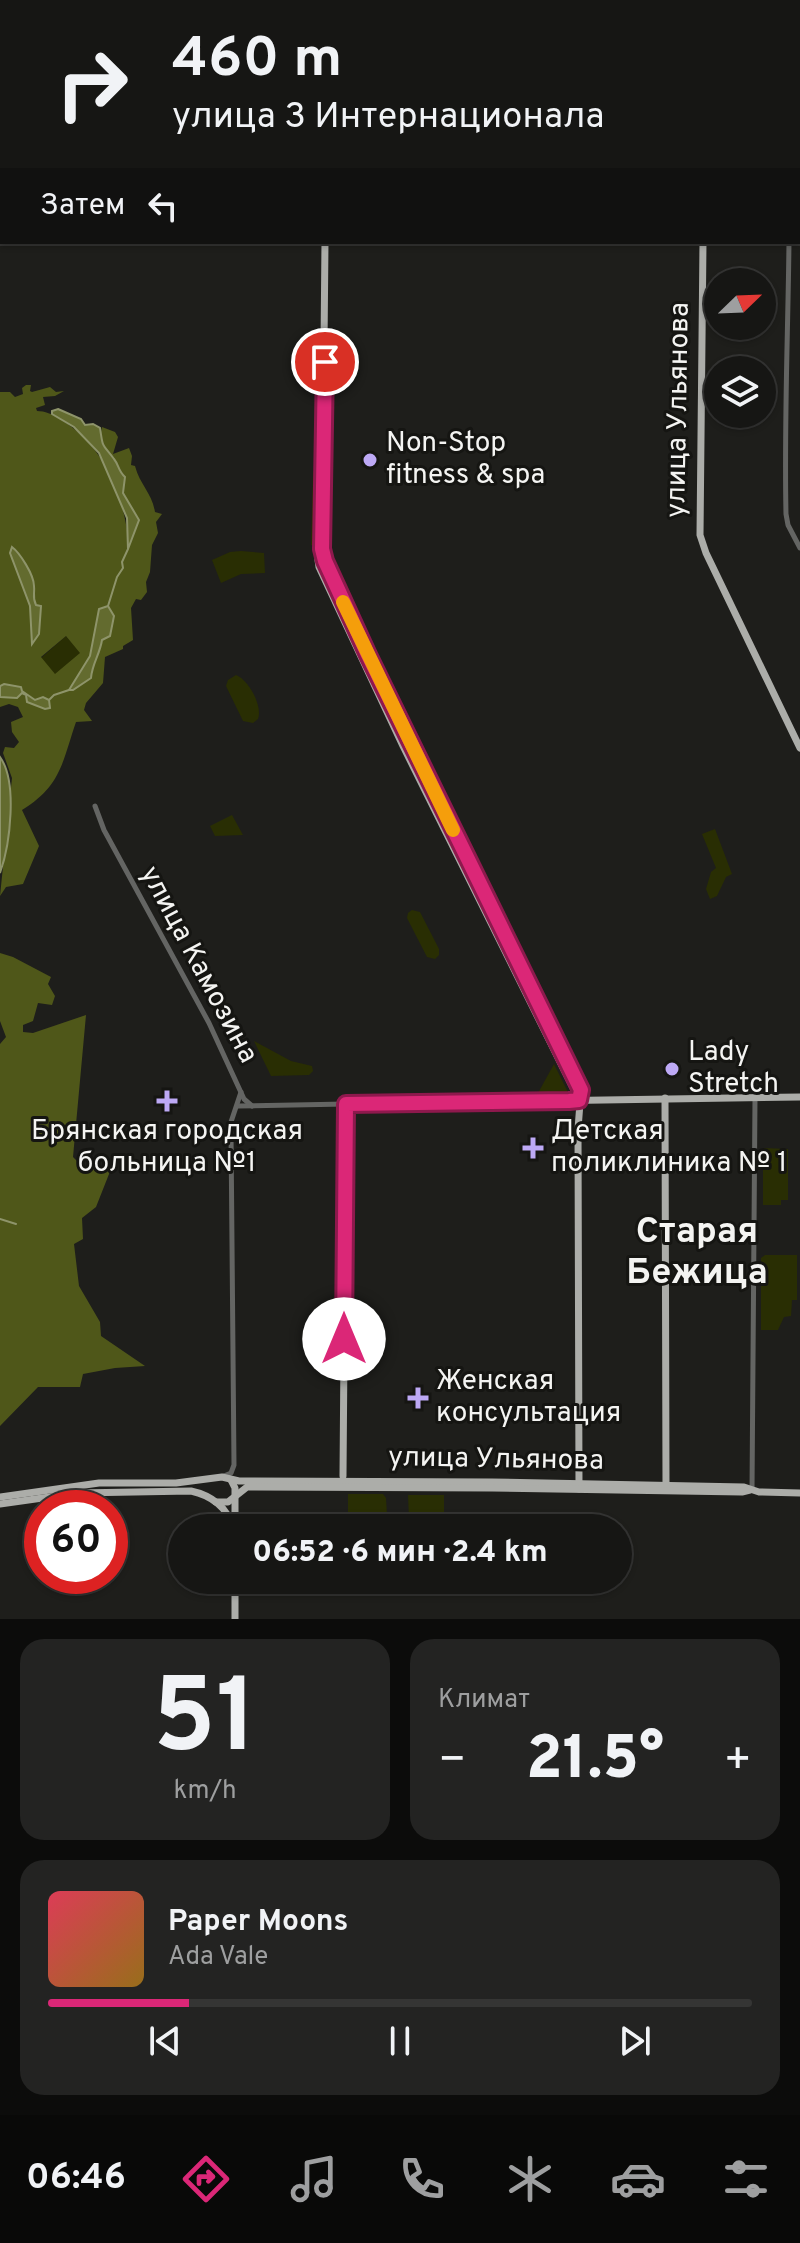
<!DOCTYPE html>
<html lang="ru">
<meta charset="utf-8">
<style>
body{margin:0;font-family:Overpass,sans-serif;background:#232322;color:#f1f3f6;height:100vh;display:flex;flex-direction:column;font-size:30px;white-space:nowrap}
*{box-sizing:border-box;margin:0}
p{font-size:26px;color:#9e9fa0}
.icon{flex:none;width:44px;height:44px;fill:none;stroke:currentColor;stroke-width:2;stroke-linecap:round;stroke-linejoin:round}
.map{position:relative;height:1619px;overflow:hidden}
.side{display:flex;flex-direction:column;gap:20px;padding:20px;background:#0c0c0b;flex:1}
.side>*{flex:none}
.hud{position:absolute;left:0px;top:0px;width:800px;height:244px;box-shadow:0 2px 6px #0004,0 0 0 2px #353534;background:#161614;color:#f1f3f6;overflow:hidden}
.needle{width:52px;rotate:67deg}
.tools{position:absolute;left:704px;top:268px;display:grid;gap:16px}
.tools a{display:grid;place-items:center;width:72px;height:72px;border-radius:50%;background:#161614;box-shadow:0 2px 6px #0004,0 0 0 2px #353534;font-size:40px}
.speed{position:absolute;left:24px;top:1490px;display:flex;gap:16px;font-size:40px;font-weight:700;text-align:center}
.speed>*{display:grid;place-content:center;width:104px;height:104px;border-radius:50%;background:#161614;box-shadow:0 2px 6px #0004,0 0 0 2px #353534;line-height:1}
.speed .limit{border:12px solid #d22;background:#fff;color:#111}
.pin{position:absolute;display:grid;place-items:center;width:68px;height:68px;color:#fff;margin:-34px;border:4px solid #fff;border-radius:50%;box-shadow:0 2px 8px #0007}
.me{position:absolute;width:88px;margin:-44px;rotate:0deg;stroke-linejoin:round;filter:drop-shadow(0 0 6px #0008)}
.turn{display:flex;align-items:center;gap:28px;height:168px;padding:0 40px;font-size:36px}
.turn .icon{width:104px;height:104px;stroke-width:2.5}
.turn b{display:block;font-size:56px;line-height:68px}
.then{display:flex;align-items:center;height:76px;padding:0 40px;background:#0003;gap:16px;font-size:30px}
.big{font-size:60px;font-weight:800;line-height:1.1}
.side .card{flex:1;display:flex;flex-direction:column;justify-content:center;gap:12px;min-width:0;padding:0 28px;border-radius:24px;background:#232322}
.side .dial{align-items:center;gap:0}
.dial b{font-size:104px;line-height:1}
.song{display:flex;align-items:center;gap:24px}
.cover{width:96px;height:96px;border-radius:12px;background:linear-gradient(135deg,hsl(350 70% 55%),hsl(40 70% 35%))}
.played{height:8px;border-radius:4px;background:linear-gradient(90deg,#db2777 20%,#353534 20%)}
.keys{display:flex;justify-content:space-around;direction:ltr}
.heat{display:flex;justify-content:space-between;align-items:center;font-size:44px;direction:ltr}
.side .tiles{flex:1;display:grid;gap:20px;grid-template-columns:1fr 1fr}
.card:last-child{grid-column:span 2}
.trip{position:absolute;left:168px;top:1514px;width:464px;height:80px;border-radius:40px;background:#161614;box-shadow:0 2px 6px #0004,0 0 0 2px #353534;font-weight:800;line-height:80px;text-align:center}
.tab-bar{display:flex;height:128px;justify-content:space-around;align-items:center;background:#090908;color:#9e9fa0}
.tab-bar .icon{width:56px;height:56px}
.tab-bar .on{color:#db2777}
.tab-bar b{font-size:36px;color:#f1f3f6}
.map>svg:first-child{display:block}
</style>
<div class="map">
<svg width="800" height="1619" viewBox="0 0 800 1619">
<rect width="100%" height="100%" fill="#1e1e1b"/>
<!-- green -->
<g fill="#292e03">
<polygon points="313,472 324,472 322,545 311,545"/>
<polygon points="241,551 264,553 265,573 241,574 221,583 212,560 230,552"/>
<polygon points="66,636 81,653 55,675 41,658"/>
<path d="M236,675C249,680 263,707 258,719L253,723L243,721L226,686L228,680Z"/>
<polygon points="232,815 243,835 215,836 210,826"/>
<polygon points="715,829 732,874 726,877 717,896 710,899 706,889 711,872 716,868 702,834"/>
<polygon points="412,910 420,912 439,949 439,955 435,959 427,957 407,918 408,913"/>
<polygon points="254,1041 291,1061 312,1066 313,1071 309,1075 271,1076"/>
<polygon points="554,1064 568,1092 538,1093"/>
<polygon points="763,1148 788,1149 788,1200 781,1200 781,1205 763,1205"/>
<polygon points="765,1255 797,1255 797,1300 792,1300 791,1316 784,1317 778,1330 761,1330 761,1258"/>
<polygon points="348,1494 383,1494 386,1498 387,1515 371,1514 374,1520 409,1519 408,1495 444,1495 444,1528 348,1528"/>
</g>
<!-- forest -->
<g fill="#4f5719" fill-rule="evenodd">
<path d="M26,385H31L30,391L32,392L50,387L56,392L64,391L55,396L43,397L45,405L36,408L37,411C45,411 52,414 60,419C105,446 125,497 129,547L139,520L123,493L124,480L116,461L104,449L100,437L102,427L115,432L118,437L113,454L129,448L132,456L131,465L135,466C140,485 152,493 155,512L162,514L156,522L158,533L152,545L150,572L146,582L147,592L141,600L136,599L131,608L133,640L123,646V649L105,657L103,683L86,703L84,710L92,721L76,722C62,763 61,786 22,810L39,846L23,884L6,887L0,896L12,778L3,753L5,747L14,748L19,742L12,732L11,722L23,717L18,707L9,704L0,707V697L17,698L21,693L45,709L22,691L20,687L0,686V392H10L15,397L23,394L22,388ZM103,608L112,620C111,630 109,631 103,639C96,650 92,665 90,678L74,690L71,687L90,656L99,609ZM66,636L80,653L55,674L41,657Z"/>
<polygon points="0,953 13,957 51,977 48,984 55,996 52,1005 38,1003 33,1021 23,1025 23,1032 33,1033 86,1015 73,1157 85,1169 111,1169 96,1207 82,1218 83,1239 74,1244 79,1286 100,1322 101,1336 145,1366 115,1368 83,1374 80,1387 38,1387 0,1426 0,1044 6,1037 0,1021"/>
</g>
<!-- water -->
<g fill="#636b2f" stroke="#8e946a" stroke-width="2">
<path d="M58,409L81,419L85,425L93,424L100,428C103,449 102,443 114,459C119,465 118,471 125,477L123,493L139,520L128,549L127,518L99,453L74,427L52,414V411Z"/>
<path d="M12,547C20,553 34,575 34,586C35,594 32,597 36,605L41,606L39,634L32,644L30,606L10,553Z"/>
<path d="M108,606L114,616L110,636L102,640C100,654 92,664 91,678L73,690H69L90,656L99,609Z"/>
<polygon points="4,684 21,687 22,691 35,700 43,697 49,700 50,708 45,709 27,702 26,695 22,693 17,698 0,697 0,686"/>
<path d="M0,757C18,782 10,845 0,873Z"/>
</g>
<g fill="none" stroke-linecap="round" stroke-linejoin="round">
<!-- stream -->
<g stroke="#8e946a" stroke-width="2">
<polyline points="0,167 2,166"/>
<polyline points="108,606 117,577 123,568 122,562 128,549"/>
<polyline points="49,700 54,695 69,690"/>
<polyline points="0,1219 16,1224"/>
</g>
<!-- minor -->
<g stroke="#646563" stroke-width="5">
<polyline points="798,75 800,74"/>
<path d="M789,242C788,333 784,423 786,514L788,525L800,548"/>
<polyline points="95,806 104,830 209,1023 244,1099 252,1106"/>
<polyline points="238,1106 346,1104"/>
<polyline points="224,1476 231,1473 234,1465 231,1133 231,1122 241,1092"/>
<polyline points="752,1490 755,1098"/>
</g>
<!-- major -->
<g stroke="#acada9" stroke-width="7">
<polyline points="0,64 2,64"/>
<polyline points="798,71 800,70"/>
<polyline points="798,79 800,80"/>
<polyline points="325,242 322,549 325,561 368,655 581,1090 578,1129 579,1489"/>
<polyline points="703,242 700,535 706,553 800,748"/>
<polyline points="322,549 318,560 319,567 403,746 579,1100"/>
<polyline points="665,1098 666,1488"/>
<polyline points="343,1476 346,1104 800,1097"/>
<polyline points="231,1480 235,1488 235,1524"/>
<polyline points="0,1497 99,1483 176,1483 222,1477 239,1481 492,1482 744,1487 759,1492 800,1493"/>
<polyline points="216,1502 228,1502 247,1487 492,1488 742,1492 750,1490"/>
<path d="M0,1504L78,1493L191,1491C210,1495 230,1508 231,1528"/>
<polyline points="235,1619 235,1580"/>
</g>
<!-- rail -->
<g stroke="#8c8c89" stroke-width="2" stroke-dasharray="12 6" stroke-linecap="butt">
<polyline points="408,0 421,2"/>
<polyline points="474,2 486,0"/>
</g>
</g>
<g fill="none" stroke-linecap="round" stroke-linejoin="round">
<defs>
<polyline id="route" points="325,362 322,549 325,561 368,655 581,1090 579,1100 569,1101 346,1104 344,1339"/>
</defs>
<!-- route casing -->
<use href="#route" stroke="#8e194d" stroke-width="20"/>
<!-- route -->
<use href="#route" stroke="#db2777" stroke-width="14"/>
<!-- slow -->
<polyline stroke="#f59e0b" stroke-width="14" points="343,602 453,830"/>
</g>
<!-- markers -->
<g fill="#bda9f5" stroke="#151512" stroke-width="3">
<circle cx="370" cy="460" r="8"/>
<circle cx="672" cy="1069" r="8"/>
<path d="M163 1089h8v8h8v8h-8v8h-8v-8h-8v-8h8z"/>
<path d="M529 1136h8v8h8v8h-8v8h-8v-8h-8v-8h8z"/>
<path d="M414 1386h8v8h8v8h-8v8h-8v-8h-8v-8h8z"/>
</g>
<g text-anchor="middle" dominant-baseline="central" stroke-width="6" stroke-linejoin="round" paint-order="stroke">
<!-- street labels -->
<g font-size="28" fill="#f4f4f2" stroke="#151512">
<text transform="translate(679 410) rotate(-89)">улица Ульянова</text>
<text transform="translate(198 965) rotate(62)">улица Камозина</text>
<text transform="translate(496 1460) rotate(1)">улица Ульянова</text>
</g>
<!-- poi labels -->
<g font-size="28" fill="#f4f4f2" stroke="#151512" text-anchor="start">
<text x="386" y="444">Non-Stop<tspan x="386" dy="32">fitness &amp; spa</tspan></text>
<text x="688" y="1053">Lady<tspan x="688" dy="32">Stretch</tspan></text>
<text x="167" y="1132" text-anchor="middle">Брянская городская<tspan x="167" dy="32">больница №1</tspan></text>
<text x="551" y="1132">Детская<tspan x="551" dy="32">поликлиника № 1</tspan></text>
<text x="436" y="1382">Женская<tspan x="436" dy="32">консультация</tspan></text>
</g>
<!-- district labels -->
<g font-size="36" font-weight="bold" fill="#f4f4f2" stroke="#151512">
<text x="697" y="1233">Cтарая<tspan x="697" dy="41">Бежица</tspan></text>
</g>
</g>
</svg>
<div class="tools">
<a><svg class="needle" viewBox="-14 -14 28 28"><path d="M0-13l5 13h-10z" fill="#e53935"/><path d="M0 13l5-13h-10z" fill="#9e9fa0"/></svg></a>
<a><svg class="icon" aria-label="layers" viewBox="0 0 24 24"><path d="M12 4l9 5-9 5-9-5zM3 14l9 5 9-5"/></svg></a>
</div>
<div class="speed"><div class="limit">60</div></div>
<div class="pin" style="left:325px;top:362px;background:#d93025"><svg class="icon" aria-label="arrive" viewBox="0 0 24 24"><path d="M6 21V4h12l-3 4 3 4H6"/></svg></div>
<svg class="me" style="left:344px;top:1339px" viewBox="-20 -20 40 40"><circle r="19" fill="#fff"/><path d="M0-13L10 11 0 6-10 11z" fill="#db2777"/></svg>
<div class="trip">06:52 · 6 мин · 2.4 km</div>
<div class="hud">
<div class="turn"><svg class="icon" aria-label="right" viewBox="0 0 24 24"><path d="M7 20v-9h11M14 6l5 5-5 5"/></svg><div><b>460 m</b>улица 3 Интернационала</div></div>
<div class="then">Затем<svg class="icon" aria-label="left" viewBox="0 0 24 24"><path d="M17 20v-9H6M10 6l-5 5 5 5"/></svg></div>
</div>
</div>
<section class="side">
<div class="tiles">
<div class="card dial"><b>51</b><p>km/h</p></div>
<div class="card"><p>Климат</p>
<div class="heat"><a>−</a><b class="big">21.5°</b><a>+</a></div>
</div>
<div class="card">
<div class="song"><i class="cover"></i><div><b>Paper Moons</b><p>Ada Vale</p></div></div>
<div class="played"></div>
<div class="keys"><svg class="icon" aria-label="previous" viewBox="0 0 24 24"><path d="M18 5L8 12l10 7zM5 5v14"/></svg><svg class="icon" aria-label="pause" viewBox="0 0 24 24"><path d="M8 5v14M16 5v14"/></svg><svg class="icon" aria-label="next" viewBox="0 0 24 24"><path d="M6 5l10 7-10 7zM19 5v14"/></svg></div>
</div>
</div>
</section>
<nav class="tab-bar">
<b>06:46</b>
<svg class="icon on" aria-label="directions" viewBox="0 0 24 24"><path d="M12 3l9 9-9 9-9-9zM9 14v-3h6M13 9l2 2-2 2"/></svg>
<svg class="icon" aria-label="music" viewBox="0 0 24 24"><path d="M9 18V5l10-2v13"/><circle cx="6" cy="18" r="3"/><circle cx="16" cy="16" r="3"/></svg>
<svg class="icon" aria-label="phone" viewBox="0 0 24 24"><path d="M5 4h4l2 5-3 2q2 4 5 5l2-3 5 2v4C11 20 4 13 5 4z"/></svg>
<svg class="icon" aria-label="climate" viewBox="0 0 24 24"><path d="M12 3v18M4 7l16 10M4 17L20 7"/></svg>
<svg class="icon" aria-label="car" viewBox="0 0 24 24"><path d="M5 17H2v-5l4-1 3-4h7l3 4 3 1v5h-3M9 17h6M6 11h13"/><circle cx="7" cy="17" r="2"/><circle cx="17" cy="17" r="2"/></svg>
<svg class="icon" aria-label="filters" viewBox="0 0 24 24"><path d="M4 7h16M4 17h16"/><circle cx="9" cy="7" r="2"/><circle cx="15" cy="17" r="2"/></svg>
</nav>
